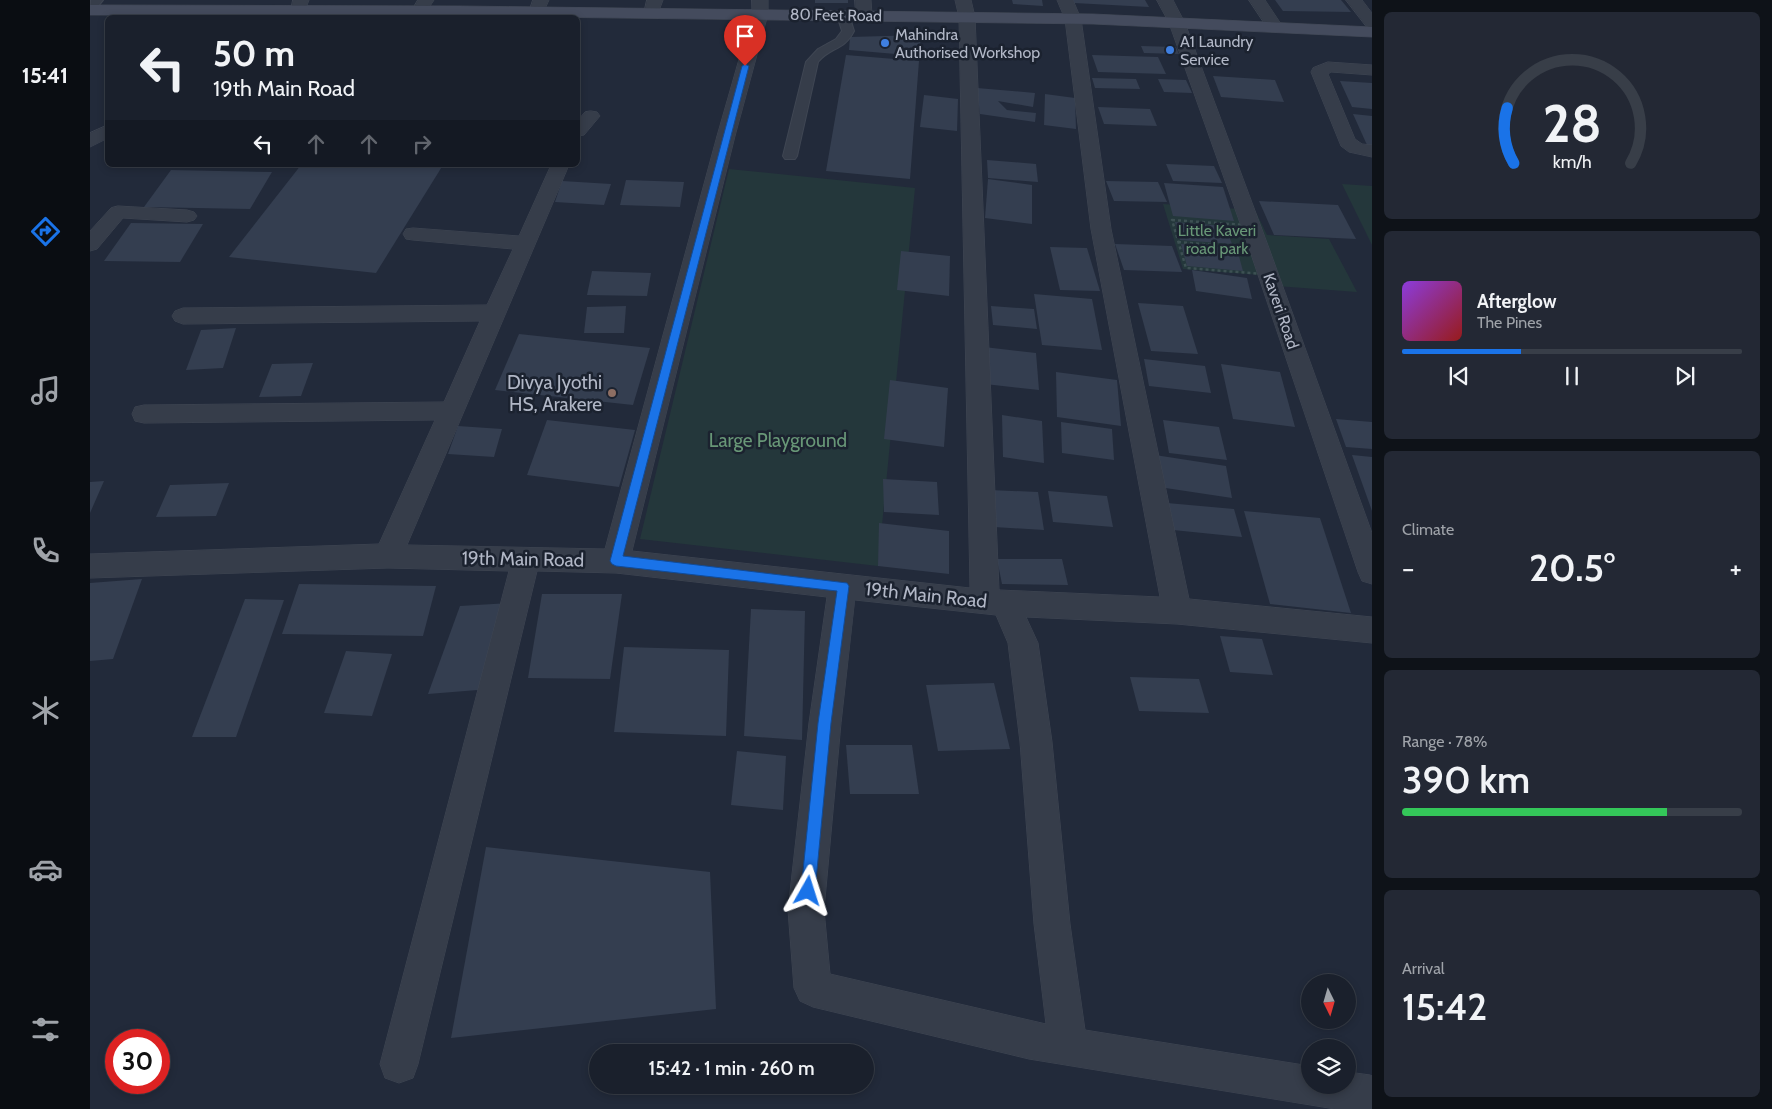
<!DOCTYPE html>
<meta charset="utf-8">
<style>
body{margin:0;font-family:Cabin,sans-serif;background:#232834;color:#f1f3f6;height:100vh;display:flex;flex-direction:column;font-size:19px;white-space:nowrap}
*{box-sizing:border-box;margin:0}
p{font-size:16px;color:#9fa3a9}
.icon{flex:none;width:28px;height:28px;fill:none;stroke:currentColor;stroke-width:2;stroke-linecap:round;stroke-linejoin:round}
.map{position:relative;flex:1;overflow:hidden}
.details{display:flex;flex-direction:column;gap:12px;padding:12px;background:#0e1218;width:400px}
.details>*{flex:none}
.guide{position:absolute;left:15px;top:15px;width:475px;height:152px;border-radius:8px;box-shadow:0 2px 8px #0003,0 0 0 1px #383e48;background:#1a202c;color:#f1f3f6;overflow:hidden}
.needle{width:32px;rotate:175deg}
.buttons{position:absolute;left:1211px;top:974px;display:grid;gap:10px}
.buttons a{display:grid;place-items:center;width:55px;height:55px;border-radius:50%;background:#1a202c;box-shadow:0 2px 8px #0003,0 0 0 1px #383e48;font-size:25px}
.speed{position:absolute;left:15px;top:1029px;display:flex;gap:10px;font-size:25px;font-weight:700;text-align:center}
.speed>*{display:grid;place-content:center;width:65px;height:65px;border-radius:50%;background:#1a202c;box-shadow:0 2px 8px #0003,0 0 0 1px #383e48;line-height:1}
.speed .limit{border:8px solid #d22;background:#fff;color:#111}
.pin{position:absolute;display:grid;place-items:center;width:42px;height:42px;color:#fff;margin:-51px -21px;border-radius:50% 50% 50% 0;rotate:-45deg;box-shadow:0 0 5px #0007}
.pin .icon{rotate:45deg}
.me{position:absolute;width:55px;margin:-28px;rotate:6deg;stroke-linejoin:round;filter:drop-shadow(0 0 4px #0008)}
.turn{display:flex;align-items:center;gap:18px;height:105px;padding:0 25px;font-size:22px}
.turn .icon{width:65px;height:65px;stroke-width:2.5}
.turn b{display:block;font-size:35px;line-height:42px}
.lanes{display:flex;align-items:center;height:48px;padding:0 25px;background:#0003;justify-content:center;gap:25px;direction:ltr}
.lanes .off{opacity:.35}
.big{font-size:38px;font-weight:600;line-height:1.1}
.details .widget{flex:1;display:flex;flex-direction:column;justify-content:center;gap:8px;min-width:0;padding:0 18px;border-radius:8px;background:#232834}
.details .dial{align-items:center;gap:0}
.dial svg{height:130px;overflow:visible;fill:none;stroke:#383e48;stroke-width:7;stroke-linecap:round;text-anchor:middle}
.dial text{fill:#f1f3f6;stroke:none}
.song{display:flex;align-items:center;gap:15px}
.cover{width:60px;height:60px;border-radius:8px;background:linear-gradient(135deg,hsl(270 70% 55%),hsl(0 70% 35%))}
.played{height:5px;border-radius:2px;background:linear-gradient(90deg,#1a73e8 35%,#383e48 35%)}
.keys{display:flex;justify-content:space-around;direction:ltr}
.heat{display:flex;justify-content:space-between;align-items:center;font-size:28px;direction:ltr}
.charge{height:8px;border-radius:4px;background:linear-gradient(90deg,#34c759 78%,#383e48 0)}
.trip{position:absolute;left:499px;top:1044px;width:285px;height:50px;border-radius:25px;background:#1a202c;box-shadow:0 2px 8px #0003,0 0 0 1px #383e48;font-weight:600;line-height:50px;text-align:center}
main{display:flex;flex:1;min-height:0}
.tab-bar{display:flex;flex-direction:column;width:90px;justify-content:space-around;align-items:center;background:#0a0d12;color:#9fa3a9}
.tab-bar .icon{width:35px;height:35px}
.tab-bar .on{color:#1a73e8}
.tab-bar b{font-size:22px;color:#f1f3f6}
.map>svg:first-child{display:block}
</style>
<main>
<nav class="tab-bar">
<b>15:41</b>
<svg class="icon on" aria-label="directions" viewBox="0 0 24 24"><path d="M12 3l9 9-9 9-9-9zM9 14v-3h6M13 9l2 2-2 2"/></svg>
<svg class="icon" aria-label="music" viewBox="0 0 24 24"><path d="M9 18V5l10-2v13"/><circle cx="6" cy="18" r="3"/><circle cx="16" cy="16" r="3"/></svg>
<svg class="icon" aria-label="phone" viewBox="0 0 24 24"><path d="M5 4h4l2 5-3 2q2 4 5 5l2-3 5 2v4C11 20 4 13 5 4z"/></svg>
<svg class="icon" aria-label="climate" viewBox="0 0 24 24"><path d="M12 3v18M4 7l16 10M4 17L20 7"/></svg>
<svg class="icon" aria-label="car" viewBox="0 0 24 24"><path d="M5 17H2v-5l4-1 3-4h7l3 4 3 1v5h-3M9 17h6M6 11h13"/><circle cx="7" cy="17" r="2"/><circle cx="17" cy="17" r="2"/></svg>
<svg class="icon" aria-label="filters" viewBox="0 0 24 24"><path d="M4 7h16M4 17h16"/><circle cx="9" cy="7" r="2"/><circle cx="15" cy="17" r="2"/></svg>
</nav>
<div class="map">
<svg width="1282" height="1109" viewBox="0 0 1282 1109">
<rect width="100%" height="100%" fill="#222a3a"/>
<!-- green -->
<g fill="#24373b">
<polygon points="639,169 825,188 788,566 550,539"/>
<polygon points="1252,184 1282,186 1282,245"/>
<polygon points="1073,204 1165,210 1177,235 1239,239 1267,292 1173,285 1170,275 1093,269"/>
</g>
<!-- building -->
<g fill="#343e50">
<rect x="725" y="0" width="33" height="3"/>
<polygon points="922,0 952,0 953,6 923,4"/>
<polygon points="983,0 1055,0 1059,7 984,3"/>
<polygon points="1185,0 1251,0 1261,12 1193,11"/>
<polygon points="831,35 829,56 759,50 760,37"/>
<polygon points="1051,46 1086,47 1089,54 1054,53"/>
<polygon points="756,55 829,61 820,179 736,171"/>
<polygon points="1002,55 1068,57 1076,74 1008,72"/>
<polygon points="1123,76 1185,80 1194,102 1131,97"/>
<polygon points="1002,78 1046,79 1050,89 1005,88"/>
<polygon points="1068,79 1096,80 1102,93 1074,92"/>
<polygon points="1250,81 1282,83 1282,109 1262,107"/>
<polygon points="887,88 945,93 943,107 908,101 917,110 946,113 945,122 890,114"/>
<polygon points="955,94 985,98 986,129 954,125"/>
<polygon points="834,95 868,99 867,131 830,127"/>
<polygon points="1008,107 1060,109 1067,126 1014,124"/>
<polygon points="1263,114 1282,116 1282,145 1277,145"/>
<polygon points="897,160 946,164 948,182 898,178"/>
<polygon points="1076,164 1124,166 1132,183 1083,181"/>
<polygon points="211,165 353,165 286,273 139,257"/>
<polygon points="81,170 182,172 160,209 54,207"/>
<polygon points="898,179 942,185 942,224 895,218"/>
<polygon points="536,180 594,182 590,207 530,205"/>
<polygon points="472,181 521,184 514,205 465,202"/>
<polygon points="1016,181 1068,182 1077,202 1024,201"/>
<polygon points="1074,183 1133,187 1144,221 1083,216"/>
<polygon points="1169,201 1248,205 1266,239 1184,235"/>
<polygon points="1085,222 1135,226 1142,244 1090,240"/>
<polygon points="41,223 113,224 90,262 14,261"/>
<polygon points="1025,244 1082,246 1092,272 1034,270"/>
<polygon points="1091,244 1147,249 1153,271 1097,266"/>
<polygon points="960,247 997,248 1010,291 970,290"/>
<polygon points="811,251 860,256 859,296 807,290"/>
<polygon points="1102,270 1157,278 1162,299 1106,291"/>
<polygon points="502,271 561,273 557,296 497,295"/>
<polygon points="944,294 1002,299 1012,350 952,345"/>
<polygon points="1048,303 1093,306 1108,354 1061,351"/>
<polygon points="536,306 534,333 494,333 497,307"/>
<polygon points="901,306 944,309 947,329 903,325"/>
<polygon points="146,328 133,368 96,370 111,330"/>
<polygon points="429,334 560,348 543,405 405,390"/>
<polygon points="894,347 946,353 949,390 895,384"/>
<polygon points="1054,359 1115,366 1121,393 1059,386"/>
<polygon points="223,363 211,396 169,397 182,364"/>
<polygon points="1131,364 1190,372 1205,427 1143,419"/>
<polygon points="966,372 1027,380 1031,426 967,417"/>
<polygon points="800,380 858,388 854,447 794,439"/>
<polygon points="912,415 952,421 954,463 913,457"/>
<polygon points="1246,419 1282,422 1282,449 1256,447"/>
<polygon points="457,420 545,430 529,487 437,475"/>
<polygon points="1073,420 1129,427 1137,460 1079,453"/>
<polygon points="971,422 1022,429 1024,460 972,453"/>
<polygon points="368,426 412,429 404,457 358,454"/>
<polygon points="1065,455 1136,466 1142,498 1069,487"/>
<polygon points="1262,455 1282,457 1282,511"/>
<polygon points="793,479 847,482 849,515 794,512"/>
<polygon points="14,481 0,513 0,482"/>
<polygon points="139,483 126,516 66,517 80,485"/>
<polygon points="899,490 948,492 954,530 904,527"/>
<polygon points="958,491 1017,496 1023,527 963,522"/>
<polygon points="1077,503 1144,509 1152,537 1083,530"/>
<polygon points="1154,511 1230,518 1261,613 1180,604"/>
<polygon points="789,523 859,531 859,574 788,566"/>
<polygon points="907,559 972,559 978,585 912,584"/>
<polygon points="52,579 23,659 0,661 0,583"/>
<polygon points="209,584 346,586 333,636 192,634"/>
<polygon points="452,594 532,594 520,679 438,678"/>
<polygon points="155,599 194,600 146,737 102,737"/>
<polygon points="421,603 400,689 338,694 370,606"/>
<polygon points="661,609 715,611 712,740 654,736"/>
<polygon points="1130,636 1172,639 1183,675 1140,672"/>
<polygon points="534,647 639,650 636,736 524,732"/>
<polygon points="256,651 302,654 282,716 234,713"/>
<polygon points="1040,677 1109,679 1119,713 1049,711"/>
<polygon points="904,683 920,749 848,751 836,685"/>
<polygon points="756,745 822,745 829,794 760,794"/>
<polygon points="647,751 696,756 693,810 641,805"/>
<polygon points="396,847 620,872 626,1009 361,1038"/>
</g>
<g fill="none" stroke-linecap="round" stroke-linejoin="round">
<defs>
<g id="lane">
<polygon points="13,0 4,11 0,12 1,0"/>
<path d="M753,11L759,15L764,31C754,51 740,47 728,62L707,156L705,159H695L693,156L716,62L728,49L746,39L752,31L747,15Z"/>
</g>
<g id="street">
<polygon points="203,0 219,0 214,13 204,13 201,10"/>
<polygon points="328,0 344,0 334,15 324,15 321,12"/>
<polygon points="443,0 459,0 452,15 442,15 439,12"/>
<polygon points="557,0 573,0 567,16 557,16 554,13"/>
<path d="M662,0H678V14L645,136L542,551L880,588L869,17L865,0H881L885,17L909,590L1070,597L1001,229L975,19L967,0H983L991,19L1021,229L1099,599L1282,617V643L1087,624L936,617L948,643L962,742L980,924L995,1030L1220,1066V1085H1258V1072L1280,1075L1282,1076V1109H1245L939,1059L723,1007L710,1001L704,988L698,910L719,723L737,597L526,573L447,571L328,1064L323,1078L309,1083L295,1078L290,1064L419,571L298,568L0,578V554L289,544L345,420L54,423L45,421L42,414L45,407L54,405L354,402L390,321L93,324L85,321L82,316L85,311L93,308L397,305L423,249L323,240L316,239L313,234L316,229L323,228L429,236L461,165H479L317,545L515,549L627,136L662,14ZM765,600L906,615L918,643L930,742L944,924L956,1024L740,974L734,910L751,723Z"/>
<polygon points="765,0 781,0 782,15 779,18 769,18 766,15"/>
<polygon points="1067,0 1083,0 1095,23 1180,251 1282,533 1282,584 1272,581 1268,572 1160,251 1079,23"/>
<polygon points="1159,0 1175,0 1193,27 1191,30 1179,30"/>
<polygon points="1256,0 1272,0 1282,13 1282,28 1276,26"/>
<polygon points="1238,62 1282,65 1282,75 1241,72 1238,74 1265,139 1272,144 1282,145 1282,157 1259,152 1251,146 1221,72 1223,68"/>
<polygon points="501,111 507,112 510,116 494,135 488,136 488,120 495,112"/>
<polygon points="18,125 18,138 0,147 0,133"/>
<polygon points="28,206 97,210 104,212 107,216 104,220 97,222 33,218 7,249 0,251 0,231 21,208"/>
</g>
<polygon id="secondary" points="0,5 369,6 1003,14 1282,27 1282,37 1003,24 369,16 0,15"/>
</defs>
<!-- lane casing -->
<use href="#lane" stroke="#3f4653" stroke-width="2"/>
<!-- street casing -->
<use href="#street" stroke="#3f4653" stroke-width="1"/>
<!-- secondary casing -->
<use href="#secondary" stroke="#3f4653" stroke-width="1"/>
<!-- path -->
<g stroke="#3d5053" stroke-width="2.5" stroke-dasharray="3 3" stroke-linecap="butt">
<polygon points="1082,220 1155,225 1173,274 1096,268"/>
<polyline points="1088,242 1138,246"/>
</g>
<!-- lane -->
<use href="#lane" fill="#363d4a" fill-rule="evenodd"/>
<!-- street -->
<use href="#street" fill="#363d4a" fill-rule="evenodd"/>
<!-- secondary -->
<use href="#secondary" fill="#444b5d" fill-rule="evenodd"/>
</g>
<!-- route -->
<polygon fill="#1a73e8" stroke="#114b97" points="655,64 659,66 533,556 757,583 759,586 741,723 725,891 723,896 718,898 713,896 711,891 728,723 747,591 526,566 522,564 520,561 652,66"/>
<!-- markers -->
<g fill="#3f7fe0" stroke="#1b222f" stroke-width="2">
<circle cx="795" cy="43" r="5"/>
<circle cx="1080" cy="50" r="5"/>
</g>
<circle fill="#8d6e63" stroke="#1b222f" stroke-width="2" cx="522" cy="393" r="5"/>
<g text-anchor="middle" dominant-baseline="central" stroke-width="5" stroke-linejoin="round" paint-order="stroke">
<!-- far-street labels -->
<g font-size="16" fill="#b1b7c6" stroke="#1b222f">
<text transform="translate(746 15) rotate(1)">80 Feet Road</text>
<text transform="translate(1191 311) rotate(71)">Kaveri Road</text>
</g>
<!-- far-poi labels -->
<g font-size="16" fill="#b1b7c6" stroke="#1b222f" text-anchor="start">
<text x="805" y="34">Mahindra<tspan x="805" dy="18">Authorised Workshop</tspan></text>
<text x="1090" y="41">A1 Laundry<tspan x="1090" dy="18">Service</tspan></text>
</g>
<!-- far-park labels -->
<g font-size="16" fill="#689777" stroke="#1b222f">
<text x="1127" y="230">Little Kaveri<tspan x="1127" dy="18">road park</tspan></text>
</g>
<!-- poi labels -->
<g font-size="19" fill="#b1b7c6" stroke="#1b222f" text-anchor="end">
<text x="512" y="382">Divya Jyothi<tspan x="512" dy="22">HS, Arakere</tspan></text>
</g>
<!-- park labels -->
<g font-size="19" fill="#689777" stroke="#1b222f">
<text x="688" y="440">Large Playground</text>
</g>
<!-- street labels -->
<g font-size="19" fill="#b1b7c6" stroke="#1b222f">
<text transform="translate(433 559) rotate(1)">19th Main Road</text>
<text transform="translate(836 595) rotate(6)">19th Main Road</text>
</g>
</g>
</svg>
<div class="buttons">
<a><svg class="needle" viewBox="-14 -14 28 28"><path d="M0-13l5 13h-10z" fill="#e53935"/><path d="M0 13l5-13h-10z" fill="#9fa3a9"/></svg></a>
<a><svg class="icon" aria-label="layers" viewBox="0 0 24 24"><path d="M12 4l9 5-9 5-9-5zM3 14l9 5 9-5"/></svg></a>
</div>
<div class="speed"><div class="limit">30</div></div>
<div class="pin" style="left:655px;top:66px;background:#d93025"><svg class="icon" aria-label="arrive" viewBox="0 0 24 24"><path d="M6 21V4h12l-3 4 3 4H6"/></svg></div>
<svg class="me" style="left:718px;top:891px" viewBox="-20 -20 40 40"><path d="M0-17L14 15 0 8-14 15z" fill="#1a73e8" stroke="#fff" stroke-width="4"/></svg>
<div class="trip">15:42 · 1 min · 260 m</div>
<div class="guide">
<div class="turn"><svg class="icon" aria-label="left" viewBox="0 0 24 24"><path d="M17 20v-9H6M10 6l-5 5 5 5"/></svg><div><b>50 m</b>19th Main Road</div></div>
<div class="lanes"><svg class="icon" aria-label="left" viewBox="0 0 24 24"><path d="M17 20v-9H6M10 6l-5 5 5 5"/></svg><svg class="icon off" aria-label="ahead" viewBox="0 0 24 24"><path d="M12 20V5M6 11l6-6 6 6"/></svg><svg class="icon off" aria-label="ahead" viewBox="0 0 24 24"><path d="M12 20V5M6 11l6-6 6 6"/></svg><svg class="icon off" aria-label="right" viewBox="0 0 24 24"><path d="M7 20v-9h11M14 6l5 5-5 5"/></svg></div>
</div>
</div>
<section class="details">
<div class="widget dial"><svg viewBox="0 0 100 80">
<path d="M14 69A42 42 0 1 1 86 69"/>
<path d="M14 69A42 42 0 0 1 10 35" stroke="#1a73e8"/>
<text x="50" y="56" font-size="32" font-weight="700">28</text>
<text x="50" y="72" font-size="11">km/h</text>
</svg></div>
<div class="widget">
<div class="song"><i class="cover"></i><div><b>Afterglow</b><p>The Pines</p></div></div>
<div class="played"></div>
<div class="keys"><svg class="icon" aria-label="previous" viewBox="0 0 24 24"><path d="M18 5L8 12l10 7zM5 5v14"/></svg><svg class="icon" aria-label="pause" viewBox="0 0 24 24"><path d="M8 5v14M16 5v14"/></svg><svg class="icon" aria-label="next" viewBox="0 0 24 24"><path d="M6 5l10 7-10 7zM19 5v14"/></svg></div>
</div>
<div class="widget"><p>Climate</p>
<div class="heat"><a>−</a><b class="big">20.5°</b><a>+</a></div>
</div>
<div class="widget"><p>Range · 78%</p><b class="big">390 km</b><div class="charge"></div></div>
<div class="widget"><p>Arrival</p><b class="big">15:42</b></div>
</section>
</main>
